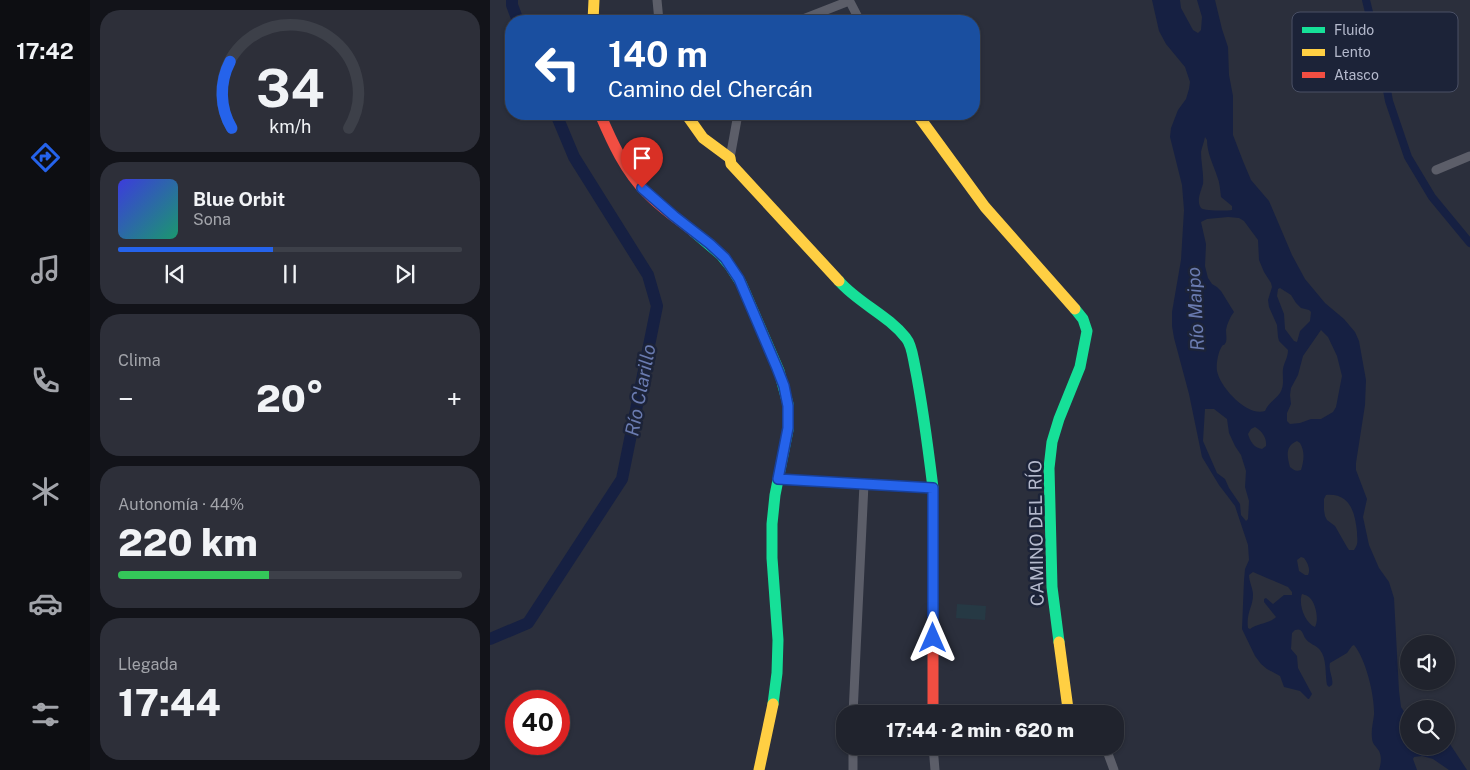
<!DOCTYPE html>
<html lang="es">
<meta charset="utf-8">
<style>
body{margin:0;font-family:"Public Sans",sans-serif;background:#2d2f39;color:#f1f3f6;height:100vh;display:flex;flex-direction:column;font-size:19px;white-space:nowrap}
*{box-sizing:border-box;margin:0}
p{font-size:16px;color:#a2a4aa}
.icon{flex:none;width:28px;height:28px;fill:none;stroke:currentColor;stroke-width:2;stroke-linecap:round;stroke-linejoin:round}
.map{position:relative;flex:1;overflow:hidden}
.details{display:flex;flex-direction:column;gap:10px;padding:10px;background:#121319;width:400px}
.details>*{flex:none}
.hud{position:absolute;left:15px;top:15px;width:475px;height:105px;border-radius:20px;box-shadow:0 1px 4px #0004,0 0 0 1px #3d4049;background:#1a4fa0;color:#fff;overflow:hidden}
.tools{position:absolute;left:910px;top:635px;display:grid;gap:10px}
.tools a{display:grid;place-items:center;width:55px;height:55px;border-radius:50%;background:#20232d;box-shadow:0 1px 4px #0004,0 0 0 1px #3d4049;font-size:25px}
.speed{position:absolute;left:15px;top:690px;display:flex;gap:10px;font-size:25px;font-weight:700;text-align:center}
.speed>*{display:grid;place-content:center;width:65px;height:65px;border-radius:50%;background:#20232d;box-shadow:0 1px 4px #0004,0 0 0 1px #3d4049;line-height:1}
.speed .limit{border:8px solid #d22;background:#fff;color:#111}
.pin{position:absolute;display:grid;place-items:center;width:42px;height:42px;color:#fff;margin:-51px -21px;border-radius:50% 50% 50% 0;rotate:-45deg;box-shadow:0 0 5px #0007}
.pin .icon{rotate:45deg}
.me{position:absolute;width:55px;margin:-28px;rotate:0deg;stroke-linejoin:round;filter:drop-shadow(0 0 4px #0008)}
.turn{display:flex;align-items:center;gap:18px;height:105px;padding:0 20px;font-size:22px}
.turn .icon{width:65px;height:65px;stroke-width:2.5}
.turn b{display:block;font-size:35px;line-height:42px}
.big{font-size:38px;font-weight:800;line-height:1.1}
.details .widget{flex:1;display:flex;flex-direction:column;justify-content:center;gap:8px;min-width:0;padding:0 18px;border-radius:20px;background:#2d2f39}
.details .dial{align-items:center;gap:0}
.dial svg{height:130px;overflow:visible;fill:none;stroke:#3d4049;stroke-width:7;stroke-linecap:round;text-anchor:middle}
.dial text{fill:#f1f3f6;stroke:none}
.song{display:flex;align-items:center;gap:15px}
.cover{width:60px;height:60px;border-radius:8px;background:linear-gradient(135deg,hsl(240 70% 55%),hsl(160 70% 35%))}
.played{height:5px;border-radius:2px;background:linear-gradient(90deg,#2563eb 45%,#3d4049 45%)}
.keys{display:flex;justify-content:space-around;direction:ltr}
.heat{display:flex;justify-content:space-between;align-items:center;font-size:28px;direction:ltr}
.charge{height:8px;border-radius:4px;background:linear-gradient(90deg,#34c759 44%,#3d4049 0)}
.trip{position:absolute;left:346px;top:705px;width:288px;height:50px;border-radius:20px;background:#20232d;box-shadow:0 1px 4px #0004,0 0 0 1px #3d4049;font-weight:800;line-height:50px;text-align:center}
main{display:flex;flex:1;min-height:0}
.tabs{display:flex;flex-direction:column;width:90px;justify-content:space-around;align-items:center;background:#0d0e12;color:#a2a4aa}
.tabs .icon{width:35px;height:35px}
.tabs .on{color:#2563eb}
.tabs b{font-size:22px;color:#f1f3f6}
.map>svg:first-child{display:block}
</style>
<main>
<nav class="tabs">
<b>17:42</b>
<svg class="icon on" aria-label="directions" viewBox="0 0 24 24"><path d="M12 3l9 9-9 9-9-9zM9 14v-3h6M13 9l2 2-2 2"/></svg>
<svg class="icon" aria-label="music" viewBox="0 0 24 24"><path d="M9 18V5l10-2v13"/><circle cx="6" cy="18" r="3"/><circle cx="16" cy="16" r="3"/></svg>
<svg class="icon" aria-label="phone" viewBox="0 0 24 24"><path d="M5 4h4l2 5-3 2q2 4 5 5l2-3 5 2v4C11 20 4 13 5 4z"/></svg>
<svg class="icon" aria-label="climate" viewBox="0 0 24 24"><path d="M12 3v18M4 7l16 10M4 17L20 7"/></svg>
<svg class="icon" aria-label="car" viewBox="0 0 24 24"><path d="M5 17H2v-5l4-1 3-4h7l3 4 3 1v5h-3M9 17h6M6 11h13"/><circle cx="7" cy="17" r="2"/><circle cx="17" cy="17" r="2"/></svg>
<svg class="icon" aria-label="filters" viewBox="0 0 24 24"><path d="M4 7h16M4 17h16"/><circle cx="9" cy="7" r="2"/><circle cx="15" cy="17" r="2"/></svg>
</nav>
<section class="details">
<div class="widget dial"><svg viewBox="0 0 100 80">
<path d="M14 69A42 42 0 1 1 86 69"/>
<path d="M14 69A42 42 0 0 1 13 28" stroke="#2563eb"/>
<text x="50" y="56" font-size="32" font-weight="700">34</text>
<text x="50" y="72" font-size="11">km/h</text>
</svg></div>
<div class="widget">
<div class="song"><i class="cover"></i><div><b>Blue Orbit</b><p>Sona</p></div></div>
<div class="played"></div>
<div class="keys"><svg class="icon" aria-label="previous" viewBox="0 0 24 24"><path d="M18 5L8 12l10 7zM5 5v14"/></svg><svg class="icon" aria-label="pause" viewBox="0 0 24 24"><path d="M8 5v14M16 5v14"/></svg><svg class="icon" aria-label="next" viewBox="0 0 24 24"><path d="M6 5l10 7-10 7zM19 5v14"/></svg></div>
</div>
<div class="widget"><p>Clima</p>
<div class="heat"><a>−</a><b class="big">20°</b><a>+</a></div>
</div>
<div class="widget"><p>Autonomía · 44%</p><b class="big">220 km</b><div class="charge"></div></div>
<div class="widget"><p>Llegada</p><b class="big">17:44</b></div>
</section>
<div class="map">
<svg width="980" height="770" viewBox="0 0 980 770">
<rect width="100%" height="100%" fill="#2b2f3c"/>
<!-- green -->
<polygon fill="#263944" points="467,604 496,606 495,620 466,618"/>
<!-- water -->
<path fill="#162042" fill-rule="evenodd" d="M662,0H690L691,8L703,30L708,33L711,30L712,17L707,0H725L732,29L738,47L739,75L743,96V135L753,161L761,180L779,201L802,255L815,279L835,303L854,319L865,332L869,341L876,380L875,405L866,463V470L877,499L873,517L879,545L889,568L899,582L904,598L909,691L911,707L919,719V746H956V738L977,770H959L943,759L932,756L924,757L923,759L927,770H889C891,764 892,757 889,751C886,746 882,744 882,738C881,730 883,723 884,715C885,697 876,659 864,645L862,646L857,653L840,663C838,671 844,678 842,685L839,687L837,685C835,675 837,658 830,650C826,645 819,644 815,638C812,632 812,628 805,630L802,633L801,649L807,656L808,668L822,694L819,699H818L810,691L794,687L790,676L777,669L771,664L765,656L752,629L754,580L755,569L759,560L758,545L745,506L729,485L712,457L699,394L684,338L682,326V312L691,260L694,210L692,185L680,137L681,128L688,110L696,99L699,89L700,82L695,67L676,44L669,31ZM715,137L717,140C717,153 723,164 727,176C730,183 730,190 731,197L742,206V210C737,211 714,211 711,208C706,201 711,191 713,184C714,174 711,163 711,152C712,147 714,142 715,137ZM738,217L749,218L754,221L768,240L769,260L774,272L781,283L782,287L778,300L779,307L787,325L788,337L789,341L798,350C798,358 794,362 793,369C792,377 795,385 790,393C785,400 778,403 775,411C757,417 730,387 727,371C726,365 728,353 731,348C734,342 733,348 736,342C737,338 736,334 736,330C737,324 740,317 744,312L731,291L727,287L722,284L718,278L715,266L716,244L711,222L717,219ZM790,288L801,295L806,303L811,308L819,310L821,312L820,321L810,331L807,342L804,341L795,329L794,314L787,296L788,289ZM831,330L838,337L847,356L852,376L846,407L843,412L831,419H821L810,423L800,424L797,421V413L801,404L800,395L801,388L808,375L813,356ZM715,409H724L737,419L739,433L745,446L751,455L756,471L755,487L759,501L758,519L756,521L751,515L750,504L739,488L735,479L727,473L713,441ZM765,427C772,431 777,438 776,446L772,449C764,448 760,441 758,434L761,429ZM807,441L810,443C815,452 814,460 811,470C806,472 804,470 800,467C797,456 795,446 807,441ZM836,495C860,493 865,512 867,532C867,540 869,543 864,550H859L857,547L845,526L837,520L835,516L834,510V499ZM811,557L814,558C817,562 821,569 818,575H815L809,571L807,560ZM763,572L798,587L802,592V595H794L783,604L776,598L774,599V602L786,617C779,624 768,623 760,629L758,628C756,612 763,607 763,595C763,588 759,582 759,575ZM812,594C815,595 817,595 820,598C826,604 829,620 825,627C815,623 808,604 812,594Z"/>
<g fill="none" stroke-linecap="round" stroke-linejoin="round">
<!-- canal -->
<polyline stroke="#162042" stroke-width="8" points="876,0 894,74 899,101 918,157 942,197 980,243"/>
<!-- river -->
<g stroke="#162042" stroke-width="12">
<polyline points="22,0 22,5 28,21"/>
<polyline points="0,639 38,623 132,479 167,306 158,275 84,157 66,114"/>
</g>
<!-- street -->
<g stroke="#5c5e69" stroke-width="9">
<polyline points="167,0 169,21"/>
<polyline points="359,0 370,21"/>
<polyline points="308,21 359,1"/>
<polyline points="240,158 248,114"/>
<polyline points="946,170 980,156"/>
<polyline points="288,479 443,488"/>
<polyline points="363,714 374,484"/>
<polyline points="363,746 363,770"/>
<polyline points="443,746 445,770"/>
<polyline points="614,746 617,751 624,770"/>
</g>
<!-- fast -->
<g stroke="#16e098" stroke-width="11">
<polyline points="204,232 231,255 240,266 251,283 289,371 298,404 298,430 285,495 282,524 282,558 288,640 287,673 283,704"/>
<path d="M349,281C368,303 398,315 416,338C422,345 423,358 425,367C433,407 438,447 443,488V498"/>
<polyline points="569,642 562,587 559,468 562,442 569,419 590,367 597,331 593,319 585,309"/>
</g>
<!-- slow -->
<g stroke="#ffcf43" stroke-width="11">
<polyline points="103,21 104,0"/>
<polyline points="196,114 213,138 240,158 241,164 349,281"/>
<polyline points="427,114 495,207 585,309"/>
<polyline points="569,642 578,709 582,714"/>
<polyline points="269,770 283,704"/>
</g>
<!-- jam -->
<g stroke="#f24e42" stroke-width="11">
<path d="M110,114C122,142 135,171 157,193C171,208 188,219 204,232"/>
<polyline points="443,498 443,714"/>
</g>
</g>
<g fill="none" stroke-linecap="round" stroke-linejoin="round">
<defs>
<polyline id="route" points="152,188 184,216 220,244 235,258 249,279 287,368 294,386 298,406 298,428 288,479 443,488 443,638"/>
</defs>
<!-- route casing -->
<use href="#route" stroke="#184099" stroke-width="12"/>
<!-- route -->
<use href="#route" stroke="#2563eb" stroke-width="9"/>
</g>
<g text-anchor="middle" dominant-baseline="central" stroke-width="5" stroke-linejoin="round" paint-order="stroke">
<!-- street labels -->
<g font-size="18" fill="#b5bacd" stroke="#1c2338">
<text transform="translate(546 533) rotate(-91)">CAMINO DEL RÍO</text>
</g>
<!-- water labels -->
<g font-size="19" font-style="italic" fill="#6a7bb0" stroke="#1c2338">
<text transform="translate(705 309) rotate(-93)">Río Maipo</text>
<text transform="translate(150 390) rotate(-79)">Río Clarillo</text>
</g>
</g>
<!-- legend -->
<rect x="802" y="12" width="166" height="80" rx="8" fill="#1c2338" stroke="#4a5065" stroke-width="1"/>
<rect x="812" y="27" width="23" height="6" fill="#16e098"/>
<rect x="812" y="49" width="23" height="7" fill="#ffcf43"/>
<rect x="812" y="72" width="23" height="6" fill="#f24e42"/>
<g font-size="14" fill="#b5bacd">
<text x="844" y="35">Fluido</text>
<text x="844" y="57">Lento</text>
<text x="844" y="80">Atasco</text>
</g>
</svg>
<div class="tools">
<a><svg class="icon" aria-label="sound" viewBox="0 0 24 24"><path d="M4 9h4l5-4v14l-5-4H4zM17 9q2 3 0 6"/></svg></a>
<a><svg class="icon" aria-label="search" viewBox="0 0 24 24"><circle cx="10" cy="10" r="6"/><path d="M15 15l6 6"/></svg></a>
</div>
<div class="speed"><div class="limit">40</div></div>
<div class="pin" style="left:152px;top:188px;background:#d93025"><svg class="icon" aria-label="arrive" viewBox="0 0 24 24"><path d="M6 21V4h12l-3 4 3 4H6"/></svg></div>
<svg class="me" style="left:443px;top:638px" viewBox="-20 -20 40 40"><path d="M0-17L14 15 0 8-14 15z" fill="#2563eb" stroke="#fff" stroke-width="4"/></svg>
<div class="trip">17:44 · 2 min · 620 m</div>
<div class="hud">
<div class="turn"><svg class="icon" aria-label="left" viewBox="0 0 24 24"><path d="M17 20v-9H6M10 6l-5 5 5 5"/></svg><div><b>140 m</b>Camino del Chercán</div></div>
</div>
</div>
</main>
